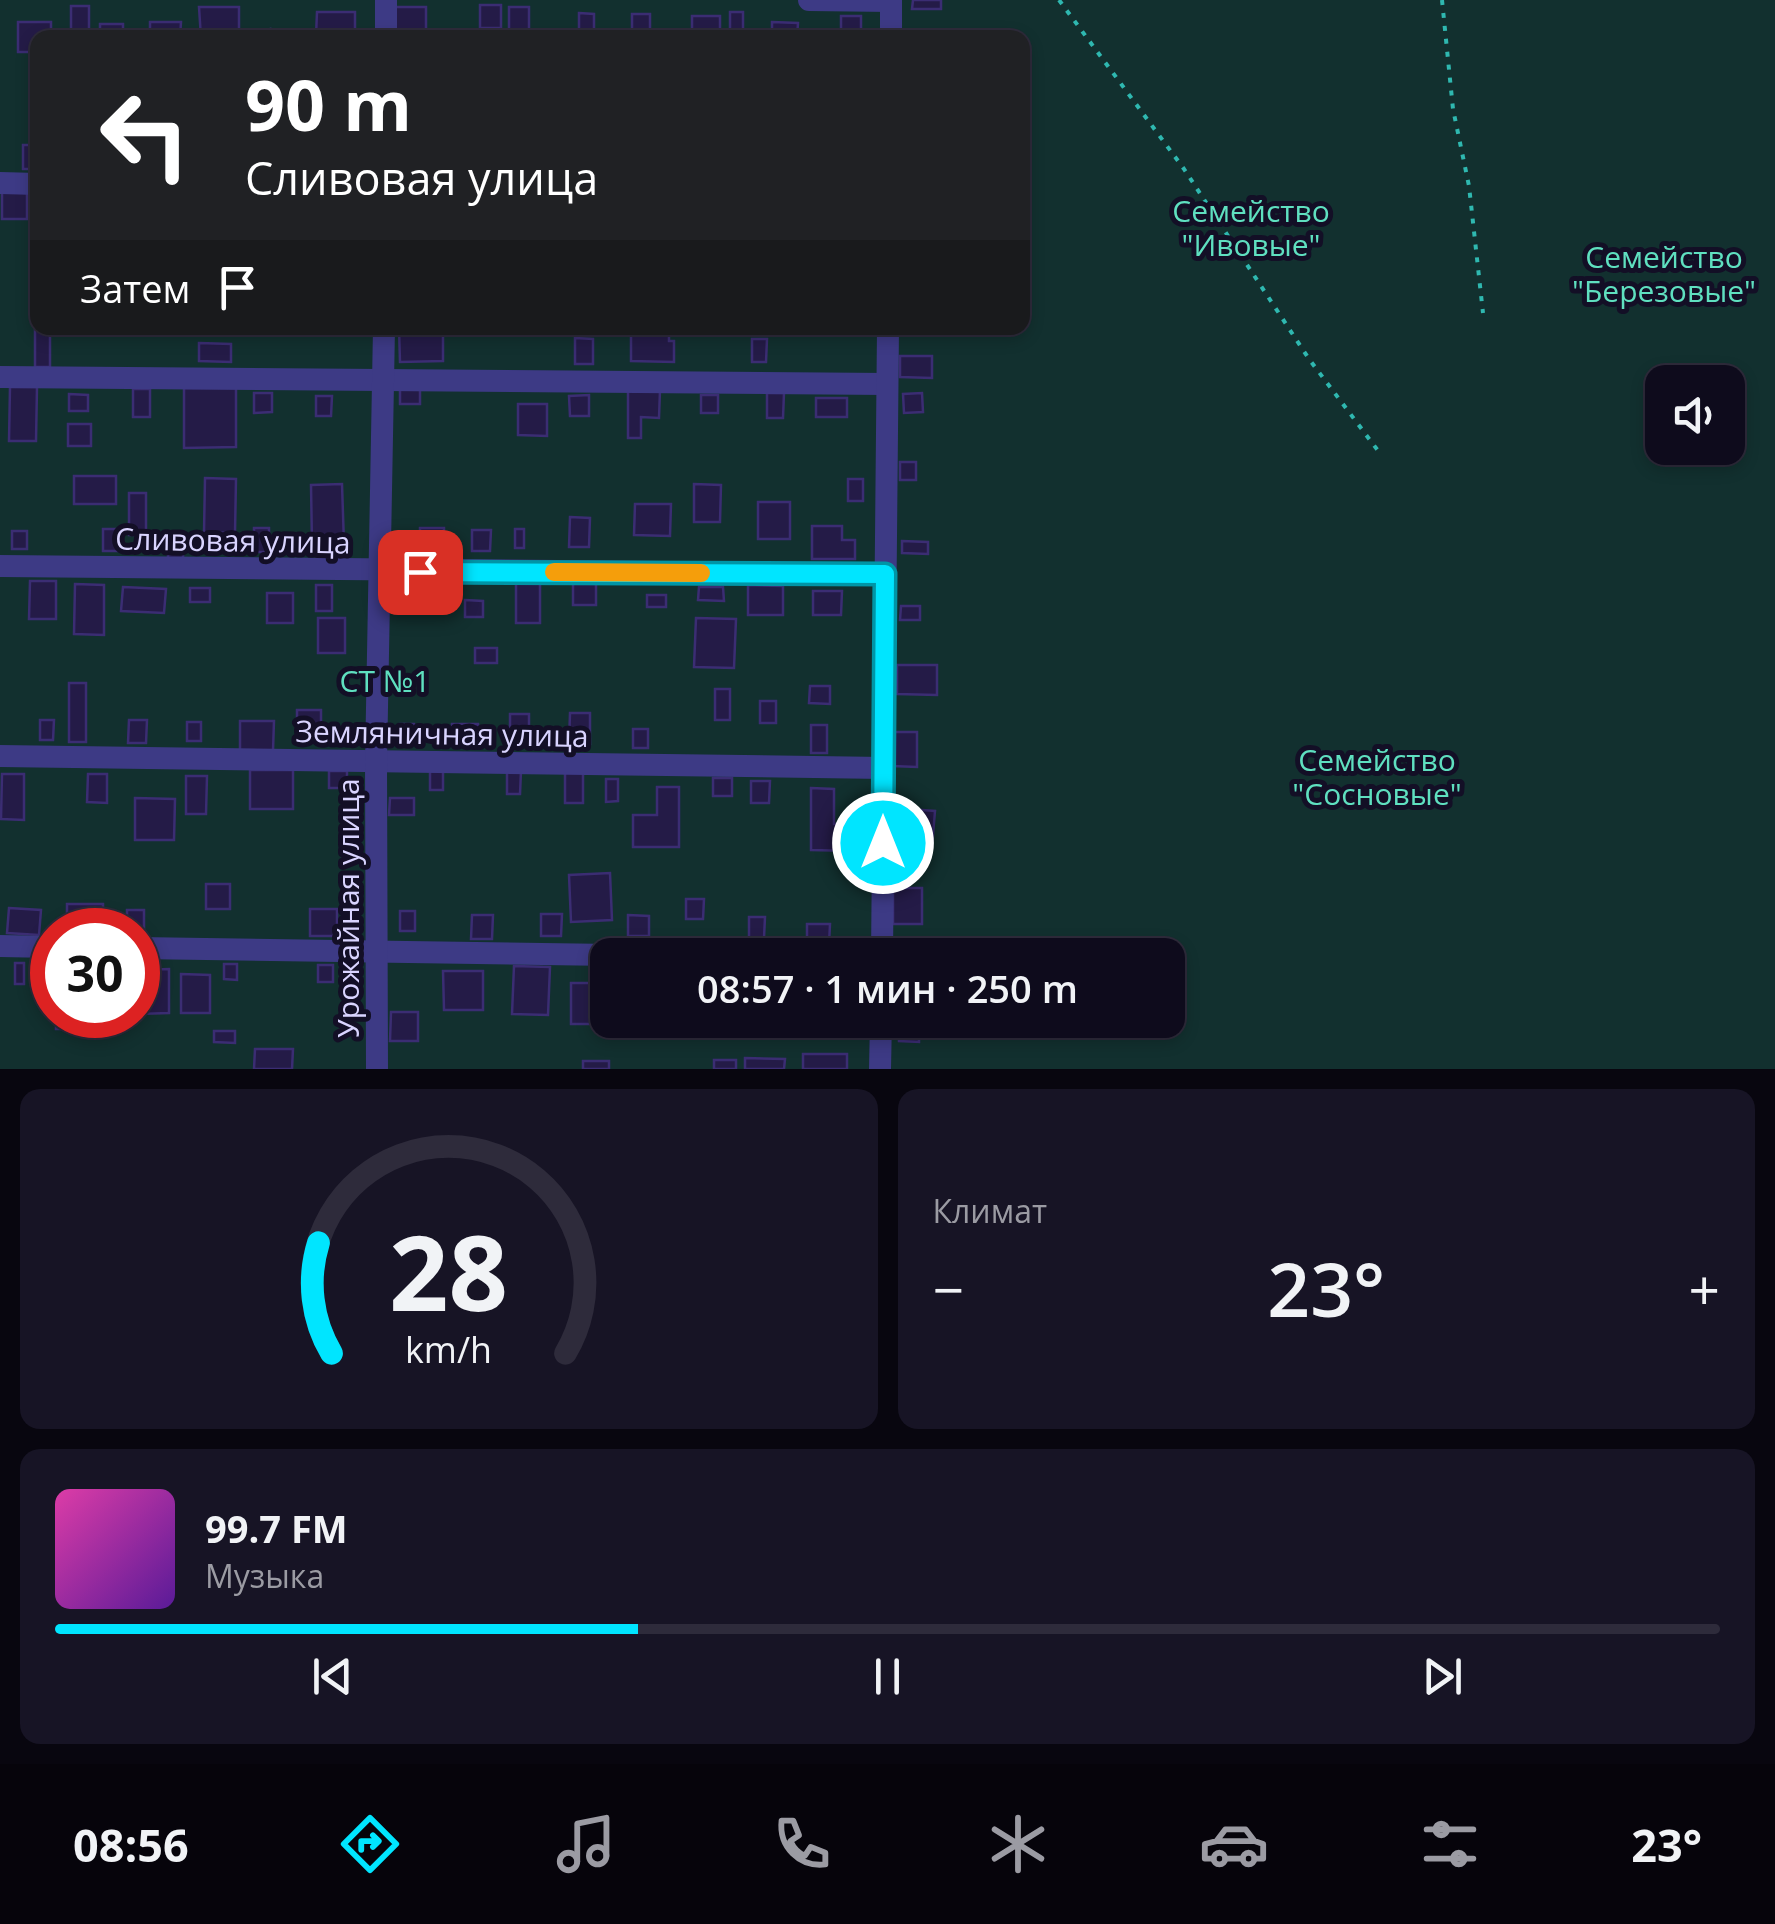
<!DOCTYPE html>
<html lang="ru">
<meta charset="utf-8">
<style>
body{margin:0;font-family:"Open Sans",sans-serif;background:#171425;color:#f1f3f6;height:100vh;display:flex;flex-direction:column;font-size:38px;white-space:nowrap}
*{box-sizing:border-box;margin:0}
p{font-size:32px;color:#9b9ba3}
.icon{flex:none;width:55px;height:55px;fill:none;stroke:currentColor;stroke-width:2;stroke-linecap:round;stroke-linejoin:round}
.map{position:relative;height:1069px;overflow:hidden}
.side{display:flex;flex-direction:column;gap:20px;padding:20px;background:#08060f;flex:1}
.side>*{flex:none}
.banner{position:absolute;left:30px;top:30px;width:1000px;height:305px;border-radius:20px;box-shadow:0 5px 15px #0003,0 0 0 2px #2e2b3b;background:#202124;color:#fff;overflow:hidden}
.tools{position:absolute;left:1645px;top:365px;display:grid;gap:20px}
.tools a{display:grid;place-items:center;width:100px;height:100px;border-radius:20px;background:#0e0b1c;box-shadow:0 5px 15px #0003,0 0 0 2px #2e2b3b;font-size:50px}
.speed{position:absolute;left:30px;top:908px;display:flex;gap:20px;font-size:50px;font-weight:700;text-align:center}
.speed>*{display:grid;place-content:center;width:130px;height:130px;border-radius:50%;background:#0e0b1c;box-shadow:0 5px 15px #0003,0 0 0 2px #2e2b3b;line-height:1}
.speed .limit{border:15px solid #d22;background:#fff;color:#111}
.pin{position:absolute;display:grid;place-items:center;width:85px;height:85px;color:#fff;margin:-42px;border-radius:20px;box-shadow:0 5px 15px #0006}
.me{position:absolute;width:110px;margin:-55px;rotate:0deg;stroke-linejoin:round;filter:drop-shadow(0 0 8px #0008)}
.turn{display:flex;align-items:center;gap:35px;height:210px;padding:0 50px;font-size:45px}
.turn .icon{width:130px;height:130px;stroke-width:2.5}
.turn b{display:block;font-size:70px;line-height:85px}
.then{display:flex;align-items:center;height:95px;padding:0 50px;background:#0003;gap:20px;font-size:38px}
.big{font-size:75px;font-weight:600;line-height:1.1}
.side .tile{flex:1;display:flex;flex-direction:column;justify-content:center;gap:15px;min-width:0;padding:0 35px;border-radius:20px;background:#171425}
.side .dial{align-items:center;gap:0}
.dial svg{height:260px;overflow:visible;fill:none;stroke:#2e2b3b;stroke-width:7;stroke-linecap:round;text-anchor:middle}
.dial text{fill:#f1f3f6;stroke:none}
.song{display:flex;align-items:center;gap:30px}
.cover{width:120px;height:120px;border-radius:15px;background:linear-gradient(135deg,hsl(320 70% 55%),hsl(270 70% 35%))}
.played{height:10px;border-radius:5px;background:linear-gradient(90deg,#00e5ff 35%,#2e2b3b 35%)}
.keys{display:flex;justify-content:space-around;direction:ltr}
.heat{display:flex;justify-content:space-between;align-items:center;font-size:55px;direction:ltr}
.side .tiles{flex:1;display:grid;gap:20px;grid-template-columns:1fr 1fr}
.tile:last-child{grid-column:span 2}
.trip{position:absolute;left:590px;top:938px;width:595px;height:100px;border-radius:20px;background:#0e0b1c;box-shadow:0 5px 15px #0003,0 0 0 2px #2e2b3b;font-weight:600;line-height:100px;text-align:center}
.dock{display:flex;height:160px;justify-content:space-around;align-items:center;background:#06040b;color:#9b9ba3}
.dock .icon{width:70px;height:70px}
.dock .current{color:#00e5ff}
.dock b{font-size:45px;color:#f1f3f6}
.map>svg:first-child{display:block}
</style>
<div class="map">
<svg width="1775" height="1069" viewBox="0 0 1775 1069">
<rect width="100%" height="100%" fill="#130f26"/>
<!-- green -->
<path fill="#12302f" fill-rule="evenodd" d="M0,0H1775V1069H0ZM38,38H1022V328H38ZM1662,382H1728V448H1662ZM52,930H138V1015H52ZM608,955H1168V1020H608Z"/>
<!-- building -->
<g fill="#241b47" stroke="#3b2d73" stroke-width="2.5">
<polygon points="913,0 941,0 941,9 912,9"/>
<rect x="480" y="5" width="21" height="23"/>
<polygon points="71,6 89,6 89,30 71,29"/>
<polygon points="199,7 239,7 239,34 201,38"/>
<polygon points="395,7 426,7 426,36 395,38"/>
<rect x="509" y="7" width="20" height="25"/>
<polygon points="317,12 355,12 355,37 316,36"/>
<rect x="730" y="12" width="13" height="24"/>
<polygon points="579,13 594,14 594,35 579,35"/>
<rect x="632" y="14" width="18" height="19"/>
<rect x="692" y="16" width="28" height="21"/>
<rect x="841" y="16" width="20" height="22"/>
<polygon points="18,22 51,22 51,38 38,38 38,52 18,52"/>
<polygon points="150,22 181,22 180,38 150,38"/>
<polygon points="772,22 798,23 797,38 772,38"/>
<rect x="100" y="24" width="23" height="14"/>
<polygon points="271,29 292,33 292,38 261,38 261,32 271,32"/>
<rect x="23" y="145" width="15" height="24"/>
<polygon points="2,192 27,193 27,219 2,219"/>
<polygon points="35,327 50,328 50,367 35,367"/>
<polygon points="74,328 118,328 117,334 74,334"/>
<polygon points="399,328 443,328 443,361 400,362"/>
<polygon points="631,328 669,328 669,341 674,341 674,362 631,361"/>
<polygon points="575,338 593,339 593,364 575,364"/>
<polygon points="752,339 767,339 766,362 752,362"/>
<polygon points="199,343 231,344 231,362 199,361"/>
<polygon points="900,356 932,356 932,378 900,377"/>
<polygon points="10,387 37,387 36,441 9,441"/>
<rect x="400" y="387" width="20" height="17"/>
<polygon points="184,388 236,388 236,447 184,448"/>
<rect x="133" y="389" width="17" height="28"/>
<polygon points="628,389 660,390 659,418 641,417 641,438 628,438"/>
<polygon points="254,393 272,393 272,412 254,413"/>
<polygon points="767,393 784,393 783,418 767,418"/>
<polygon points="922,393 923,412 904,413 903,394"/>
<polygon points="69,394 88,395 88,411 69,411"/>
<polygon points="589,395 589,416 570,416 569,396"/>
<rect x="701" y="395" width="17" height="18"/>
<polygon points="316,396 332,396 331,416 316,416"/>
<rect x="816" y="398" width="31" height="19"/>
<polygon points="518,404 547,404 547,436 518,435"/>
<rect x="68" y="424" width="23" height="22"/>
<rect x="900" y="462" width="16" height="18"/>
<rect x="74" y="476" width="42" height="28"/>
<polygon points="205,478 236,479 235,533 204,532"/>
<rect x="848" y="479" width="15" height="22"/>
<polygon points="342,484 344,544 312,545 311,485"/>
<polygon points="694,484 721,485 720,522 694,522"/>
<rect x="129" y="493" width="17" height="42"/>
<rect x="758" y="502" width="32" height="37"/>
<polygon points="635,504 671,504 670,536 634,535"/>
<polygon points="570,517 590,518 589,547 569,547"/>
<polygon points="812,526 842,526 842,540 855,540 855,559 812,559"/>
<rect x="254" y="528" width="15" height="24"/>
<polygon points="420,528 444,528 444,549 420,548"/>
<rect x="103" y="529" width="18" height="22"/>
<rect x="515" y="529" width="9" height="19"/>
<polygon points="472,530 491,530 490,551 472,551"/>
<rect x="12" y="531" width="15" height="18"/>
<polygon points="902,541 928,542 928,554 902,553"/>
<rect x="168" y="546" width="15" height="16"/>
<rect x="516" y="580" width="24" height="43"/>
<polygon points="30,581 56,581 56,619 29,619"/>
<rect x="573" y="583" width="23" height="22"/>
<polygon points="75,584 104,585 104,635 74,634"/>
<rect x="316" y="585" width="16" height="26"/>
<polygon points="748,585 783,586 783,615 748,615"/>
<polygon points="123,587 166,589 164,613 121,611"/>
<polygon points="699,587 723,587 724,601 698,600"/>
<rect x="190" y="588" width="20" height="14"/>
<polygon points="813,591 842,591 841,615 813,615"/>
<rect x="394" y="592" width="31" height="11"/>
<rect x="267" y="593" width="26" height="30"/>
<rect x="647" y="595" width="19" height="12"/>
<polygon points="465,600 483,601 483,617 465,617"/>
<polygon points="901,606 920,606 920,620 900,620"/>
<rect x="318" y="618" width="27" height="35"/>
<polygon points="696,618 736,619 734,668 694,667"/>
<rect x="475" y="648" width="22" height="15"/>
<polygon points="897,665 937,665 937,695 897,694"/>
<rect x="69" y="683" width="17" height="59"/>
<polygon points="810,686 830,686 830,704 809,703"/>
<rect x="715" y="689" width="15" height="31"/>
<rect x="760" y="701" width="16" height="22"/>
<rect x="297" y="710" width="24" height="16"/>
<polygon points="570,713 590,713 590,744 569,744"/>
<rect x="510" y="714" width="19" height="29"/>
<polygon points="40,720 54,720 53,740 40,740"/>
<polygon points="129,720 147,720 146,743 128,743"/>
<polygon points="240,721 274,721 273,751 240,750"/>
<rect x="187" y="722" width="14" height="19"/>
<rect x="400" y="724" width="14" height="18"/>
<rect x="452" y="724" width="26" height="20"/>
<rect x="811" y="725" width="16" height="28"/>
<rect x="633" y="729" width="15" height="19"/>
<polygon points="892,732 917,732 917,767 892,766"/>
<rect x="430" y="768" width="13" height="22"/>
<rect x="250" y="770" width="43" height="39"/>
<polygon points="565,770 583,771 583,803 565,803"/>
<rect x="329" y="771" width="18" height="17"/>
<polygon points="507,771 521,771 520,794 507,794"/>
<polygon points="2,774 24,774 24,820 1,819"/>
<polygon points="88,774 107,774 107,803 87,802"/>
<polygon points="186,776 207,776 206,814 186,814"/>
<rect x="713" y="778" width="19" height="18"/>
<polygon points="606,779 618,779 618,801 606,802"/>
<polygon points="751,781 770,781 769,803 751,803"/>
<polygon points="657,787 679,787 679,847 633,847 633,815 657,815"/>
<polygon points="811,788 834,789 834,824 852,824 852,851 811,850"/>
<polygon points="135,798 175,799 174,840 135,840"/>
<polygon points="390,798 414,798 414,815 389,815"/>
<polygon points="894,808 935,811 932,847 891,845"/>
<polygon points="610,873 612,920 571,922 569,875"/>
<rect x="206" y="884" width="24" height="25"/>
<rect x="893" y="888" width="29" height="36"/>
<polygon points="686,899 704,899 703,919 686,919"/>
<rect x="67" y="904" width="36" height="25"/>
<polygon points="9,908 41,910 39,935 7,933"/>
<rect x="310" y="909" width="27" height="27"/>
<polygon points="127,910 144,910 144,936 138,936 138,930 127,930"/>
<rect x="400" y="911" width="15" height="20"/>
<polygon points="541,914 562,914 561,936 541,936"/>
<polygon points="472,915 493,915 492,939 471,939"/>
<polygon points="628,915 649,916 649,936 628,936"/>
<polygon points="749,917 765,917 764,938 749,938"/>
<polygon points="807,924 830,924 829,945 807,945"/>
<rect x="15" y="963" width="9" height="21"/>
<polygon points="224,964 237,964 237,980 224,979"/>
<rect x="318" y="965" width="15" height="17"/>
<polygon points="514,966 550,967 548,1015 512,1014"/>
<polygon points="169,969 169,1013 138,1014 138,970"/>
<polygon points="443,971 483,971 483,1010 444,1010"/>
<polygon points="181,974 210,975 210,1013 181,1013"/>
<polygon points="571,983 606,983 605,1024 571,1024"/>
<polygon points="391,1012 418,1012 418,1041 390,1041"/>
<rect x="56" y="1015" width="24" height="14"/>
<polygon points="87,1015 109,1015 109,1021 86,1021"/>
<rect x="806" y="1020" width="36" height="15"/>
<polygon points="899,1026 919,1026 919,1042 899,1041"/>
<polygon points="214,1031 235,1031 235,1043 214,1042"/>
<polygon points="255,1049 293,1049 292,1069 254,1069"/>
<rect x="803" y="1054" width="44" height="15"/>
<polygon points="745,1058 785,1059 784,1069 745,1069"/>
<rect x="714" y="1060" width="22" height="9"/>
<rect x="583" y="1061" width="26" height="8"/>
</g>
<g fill="none" stroke-linecap="round" stroke-linejoin="round">
<!-- path -->
<g stroke="#2fb8b0" stroke-width="4" stroke-dasharray="5 8" stroke-linecap="butt">
<polyline points="1059,0 1184,169 1309,359 1379,452"/>
<polyline points="1442,0 1453,109 1469,186 1483,313"/>
</g>
<!-- street -->
<g stroke="#3d3a85" stroke-width="22">
<polyline points="809,0 891,1"/>
<polyline points="386,38 386,0"/>
<polyline points="891,38 891,0"/>
<polyline points="0,183 38,184"/>
<polyline points="0,377 887,384"/>
<polyline points="0,566 885,574"/>
<polyline points="0,756 884,768"/>
<polyline points="0,946 52,947"/>
<polyline points="138,948 612,955"/>
<polyline points="882,955 888,328"/>
<polyline points="377,1069 376,762 384,328"/>
<polyline points="880,1069 881,1020"/>
</g>
</g>
<g fill="none" stroke-linecap="round" stroke-linejoin="round">
<defs>
<polyline id="route" points="420,572 885,574 883,843"/>
</defs>
<!-- route casing -->
<use href="#route" stroke="#0095a6" stroke-width="25"/>
<!-- route -->
<use href="#route" stroke="#00e5ff" stroke-width="18"/>
<!-- slow -->
<polyline stroke="#f59e0b" stroke-width="18" points="554,572 701,573"/>
</g>
<g text-anchor="middle" dominant-baseline="central" stroke-width="10" stroke-linejoin="round" paint-order="stroke">
<!-- park labels -->
<g font-size="30" fill="#5fe0c0" stroke="#130f26">
<text x="1251" y="210">Семейство<tspan x="1251" dy="34">"Ивовые"</tspan></text>
<text x="1664" y="256">Семейство<tspan x="1664" dy="34">"Березовые"</tspan></text>
<text x="385" y="680">СТ №1</text>
<text x="1377" y="759">Семейство<tspan x="1377" dy="34">"Сосновые"</tspan></text>
</g>
<!-- street labels -->
<g font-size="30" fill="#d9d4ff" stroke="#130f26">
<text transform="translate(233 540) rotate(1)">Сливовая улица</text>
<text transform="translate(442 733) rotate(1)">Земляничная улица</text>
<text transform="translate(347 908) rotate(-90)">Урожайная улица</text>
</g>
</g>
</svg>
<div class="tools">
<a><svg class="icon" aria-label="sound" viewBox="0 0 24 24"><path d="M4 9h4l5-4v14l-5-4H4zM17 9q2 3 0 6"/></svg></a>
</div>
<div class="speed"><div class="limit">30</div></div>
<div class="pin" style="left:420px;top:572px;background:#d93025"><svg class="icon" aria-label="arrive" viewBox="0 0 24 24"><path d="M6 21V4h12l-3 4 3 4H6"/></svg></div>
<svg class="me" style="left:883px;top:843px" viewBox="-20 -20 40 40"><circle r="17" fill="#00e5ff" stroke="#fff" stroke-width="3"/><path d="M0-11L8 9 0 5-8 9z" fill="#fff"/></svg>
<div class="trip">08:57 · 1 мин · 250 m</div>
<div class="banner">
<div class="turn"><svg class="icon" aria-label="left" viewBox="0 0 24 24"><path d="M17 20v-9H6M10 6l-5 5 5 5"/></svg><div><b>90 m</b>Сливовая улица</div></div>
<div class="then">Затем<svg class="icon" aria-label="arrive" viewBox="0 0 24 24"><path d="M6 21V4h12l-3 4 3 4H6"/></svg></div>
</div>
</div>
<section class="side">
<div class="tiles">
<div class="tile dial"><svg viewBox="0 0 100 80">
<path d="M14 69A42 42 0 1 1 86 69"/>
<path d="M14 69A42 42 0 0 1 10 35" stroke="#00e5ff"/>
<text x="50" y="56" font-size="32" font-weight="700">28</text>
<text x="50" y="72" font-size="11">km/h</text>
</svg></div>
<div class="tile"><p>Климат</p>
<div class="heat"><a>−</a><b class="big">23°</b><a>+</a></div>
</div>
<div class="tile">
<div class="song"><i class="cover"></i><div><b>99.7 FM</b><p>Музыка</p></div></div>
<div class="played"></div>
<div class="keys"><svg class="icon" aria-label="previous" viewBox="0 0 24 24"><path d="M18 5L8 12l10 7zM5 5v14"/></svg><svg class="icon" aria-label="pause" viewBox="0 0 24 24"><path d="M8 5v14M16 5v14"/></svg><svg class="icon" aria-label="next" viewBox="0 0 24 24"><path d="M6 5l10 7-10 7zM19 5v14"/></svg></div>
</div>
</div>
</section>
<nav class="dock">
<b>08:56</b>
<svg class="icon current" aria-label="directions" viewBox="0 0 24 24"><path d="M12 3l9 9-9 9-9-9zM9 14v-3h6M13 9l2 2-2 2"/></svg>
<svg class="icon" aria-label="music" viewBox="0 0 24 24"><path d="M9 18V5l10-2v13"/><circle cx="6" cy="18" r="3"/><circle cx="16" cy="16" r="3"/></svg>
<svg class="icon" aria-label="phone" viewBox="0 0 24 24"><path d="M5 4h4l2 5-3 2q2 4 5 5l2-3 5 2v4C11 20 4 13 5 4z"/></svg>
<svg class="icon" aria-label="climate" viewBox="0 0 24 24"><path d="M12 3v18M4 7l16 10M4 17L20 7"/></svg>
<svg class="icon" aria-label="car" viewBox="0 0 24 24"><path d="M5 17H2v-5l4-1 3-4h7l3 4 3 1v5h-3M9 17h6M6 11h13"/><circle cx="7" cy="17" r="2"/><circle cx="17" cy="17" r="2"/></svg>
<svg class="icon" aria-label="filters" viewBox="0 0 24 24"><path d="M4 7h16M4 17h16"/><circle cx="9" cy="7" r="2"/><circle cx="15" cy="17" r="2"/></svg>
<b>23°</b>
</nav>
